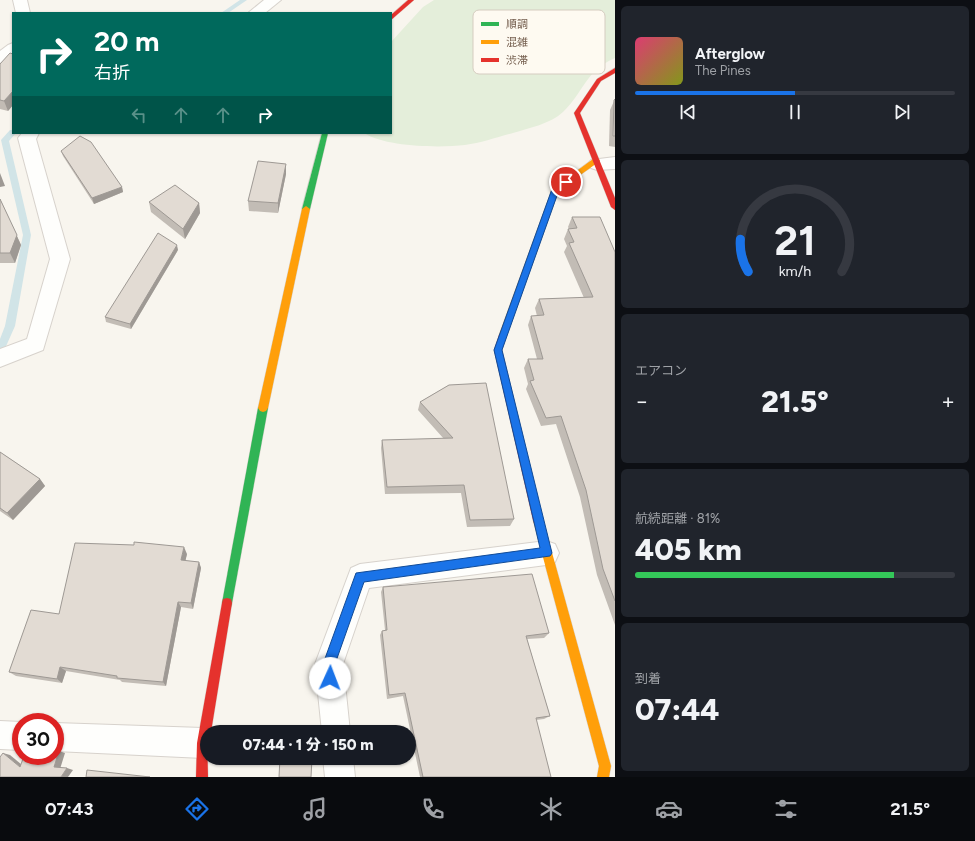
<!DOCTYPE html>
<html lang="ja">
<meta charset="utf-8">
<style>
body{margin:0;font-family:Figtree,"Noto Sans JP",sans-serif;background:#20242c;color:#f1f3f6;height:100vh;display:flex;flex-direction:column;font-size:15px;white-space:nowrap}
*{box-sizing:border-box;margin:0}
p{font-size:13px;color:#9ea1a6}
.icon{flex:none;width:22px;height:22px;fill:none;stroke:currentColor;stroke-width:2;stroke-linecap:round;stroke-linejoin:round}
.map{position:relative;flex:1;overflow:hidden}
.drawer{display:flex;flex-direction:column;gap:6px;padding:6px;background:#0d0f14;width:360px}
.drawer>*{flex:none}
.hud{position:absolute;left:12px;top:12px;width:380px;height:122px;border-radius:0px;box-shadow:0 1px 3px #0004;background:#00695c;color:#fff;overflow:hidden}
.speed{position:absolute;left:12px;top:713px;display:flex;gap:8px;font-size:20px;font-weight:700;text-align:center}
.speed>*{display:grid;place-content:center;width:52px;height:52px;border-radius:50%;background:#171b24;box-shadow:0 1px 3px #0004;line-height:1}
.speed .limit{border:6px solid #d22;background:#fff;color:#111}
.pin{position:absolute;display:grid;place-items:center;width:34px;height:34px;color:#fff;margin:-17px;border:2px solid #fff;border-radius:50%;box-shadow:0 1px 4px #0007}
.me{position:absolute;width:44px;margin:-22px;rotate:2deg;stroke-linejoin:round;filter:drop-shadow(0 0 3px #0008)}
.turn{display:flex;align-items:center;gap:14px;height:84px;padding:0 16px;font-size:18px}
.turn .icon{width:52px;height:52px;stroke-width:2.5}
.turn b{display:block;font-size:28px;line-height:34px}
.lanes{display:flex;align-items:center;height:38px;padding:0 16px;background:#0003;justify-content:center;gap:20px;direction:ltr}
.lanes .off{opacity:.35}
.big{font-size:30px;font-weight:800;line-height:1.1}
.drawer .card{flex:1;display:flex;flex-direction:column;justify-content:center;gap:6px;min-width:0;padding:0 14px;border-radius:6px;background:#20242c}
.drawer .dial{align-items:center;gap:0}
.dial svg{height:104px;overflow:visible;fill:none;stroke:#363941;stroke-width:7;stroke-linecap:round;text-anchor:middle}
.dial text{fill:#f1f3f6;stroke:none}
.song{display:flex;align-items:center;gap:12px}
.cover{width:48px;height:48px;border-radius:6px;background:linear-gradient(135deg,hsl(340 70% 55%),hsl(70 70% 35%))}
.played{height:4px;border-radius:2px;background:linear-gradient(90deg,#1a73e8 50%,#363941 50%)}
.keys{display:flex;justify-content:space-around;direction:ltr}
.heat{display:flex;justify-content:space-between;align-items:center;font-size:22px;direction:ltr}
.charge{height:6px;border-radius:3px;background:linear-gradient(90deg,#34c759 81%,#363941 0)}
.trip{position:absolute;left:200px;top:725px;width:216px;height:40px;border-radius:20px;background:#171b24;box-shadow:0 1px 3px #0004;font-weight:800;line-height:40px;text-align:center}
.tab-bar{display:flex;height:64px;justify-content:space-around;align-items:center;background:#090b0e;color:#9ea1a6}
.tab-bar .icon{width:28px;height:28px}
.tab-bar .on{color:#1a73e8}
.tab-bar b{font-size:18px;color:#f1f3f6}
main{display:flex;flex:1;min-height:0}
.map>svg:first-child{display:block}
</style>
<main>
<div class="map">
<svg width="615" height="777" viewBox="0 0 615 777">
<rect width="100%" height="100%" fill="#f8f5ee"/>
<!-- green -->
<path fill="#e4eeda" d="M434,0H615V58C585,71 584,92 563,112C550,124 529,128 513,133C497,137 481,143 465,145C439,148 386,147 364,133H391V42L423,7Z"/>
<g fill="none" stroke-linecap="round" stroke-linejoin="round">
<!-- stream -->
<g fill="#d1e4e7" fill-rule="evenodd">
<polygon points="240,0 247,0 228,13 221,13"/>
<polygon points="10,130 13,130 13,133 16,133 9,141 31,235 15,326 3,353 0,354 0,339 5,326 23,235 1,140"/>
</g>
<defs>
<g id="street">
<polygon points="13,0 27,0 30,13 16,13"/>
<polygon points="264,0 281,0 265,13 248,13"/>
<polygon points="13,43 13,55 5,61 0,63 0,51 8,45"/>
<polygon points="22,133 39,133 36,139 70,259 43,350 0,367 0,349 27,339 50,259 18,138"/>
<polygon points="615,157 615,169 597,170 591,168 588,164 591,160"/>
<polygon points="546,541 555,544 559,553 555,562 546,565 369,588 343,664 350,732 322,732 315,664 351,568 360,564"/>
<polygon points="0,721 22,722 21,750 0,749"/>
<polygon points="55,723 203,728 212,732 207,732 207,756 203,758 55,751"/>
<polygon points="323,758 353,758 355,777 325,777"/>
</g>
<g id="fast">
<polygon points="322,133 328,133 310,209 306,212 302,209"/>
<polygon points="263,404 266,405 268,408 232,603 231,607 227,608 223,607 222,603 258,408 260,405"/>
</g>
<g id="slow">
<polygon points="593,159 599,159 600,161 559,190 507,335 503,338 500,337 499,335 552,189"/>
<polygon points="306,206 310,209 268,408 266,411 263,412 260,411 258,408 302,209"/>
<polygon points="538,515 542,517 543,520 611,766 609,777 597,777 599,766 533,520 534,517"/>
</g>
<g id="jam">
<polygon points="408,0 414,0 391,20 391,15"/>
<polygon points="615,68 615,73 601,81 580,113 615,198 615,210 611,207 574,113 597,79"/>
<polygon points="503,332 507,335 502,350 543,520 542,523 538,525 534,523 533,520 494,350 499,335"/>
<polygon points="227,598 231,599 232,603 211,732 207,732 208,777 196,777 197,743 222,603 223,599"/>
</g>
</defs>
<!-- street casing -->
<use href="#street" stroke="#d7d2cc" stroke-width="2"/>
<!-- fast casing -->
<use href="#fast" stroke="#d8d2cc" stroke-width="1"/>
<!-- slow casing -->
<use href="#slow" stroke="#d8d2cc" stroke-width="1"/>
<!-- jam casing -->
<use href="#jam" stroke="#d8d2cc" stroke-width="1"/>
<!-- street -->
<use href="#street" fill="#fefefc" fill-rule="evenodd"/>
<!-- fast -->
<use href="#fast" fill="#30b455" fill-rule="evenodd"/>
<!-- slow -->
<use href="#slow" fill="#ff9f0a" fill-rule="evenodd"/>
<!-- jam -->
<use href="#jam" fill="#e5322d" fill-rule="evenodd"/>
</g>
<!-- wall -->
<g fill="#c2bcb5">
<polygon points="13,54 13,105 8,111 0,109 0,64"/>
<polygon points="615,99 615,147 609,146 610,110"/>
<polygon points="61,151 122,187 123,192 94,204 63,156"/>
<polygon points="286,164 286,174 278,213 249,211 248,201"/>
<polygon points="0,199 21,245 15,263 0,263"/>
<polygon points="149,202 199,203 200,213 185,239 151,212"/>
<polygon points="572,217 615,252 615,625 597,575 580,497 556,424 541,426 526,389 528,384 524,368 528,359 537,359 528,325 531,316 537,316 535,308 539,299 584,298 564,252 567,246 564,239 568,229 569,229 568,227"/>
<polygon points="178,250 131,329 106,322 105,317"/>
<polygon points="449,385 514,519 510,526 467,527 461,493 385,494 381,448 382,440 444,439 418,410 420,402"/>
<polygon points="0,452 40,479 45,486 13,520 0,511"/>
<polygon points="187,554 185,561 199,562 201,568 193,609 181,607 166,686 122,682 120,680 66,671 62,683 16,676 9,672 59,614"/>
<polygon points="383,587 549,633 544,638 527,639 550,716 544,719 536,720 551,777 420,777 403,696 387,699 380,635 382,631 385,630 381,592"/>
</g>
<!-- shaded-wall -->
<g fill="#9e9994">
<polygon points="13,91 13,105 8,111 4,101"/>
<polygon points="286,164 286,174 278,213 278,203"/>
<polygon points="0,173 5,186 0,187"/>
<polygon points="122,187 123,192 94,204 92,198"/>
<polygon points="0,199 21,245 15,263 10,253"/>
<polygon points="199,203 200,213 185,239 183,229"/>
<polygon points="177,245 178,250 131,329 130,324"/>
<polygon points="40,479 45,486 13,520 7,513"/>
<polygon points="184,547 187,554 184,567 181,560"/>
<polygon points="199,562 201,568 193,609 191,603"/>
<polygon points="178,602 181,607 166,686 163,682"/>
<polygon points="60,667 66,671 62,683 57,679"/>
<polygon points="59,751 65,753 60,769 54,767"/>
<polygon points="3,753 10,755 27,769 20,767"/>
<polygon points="67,768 73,770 68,777 61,777"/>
</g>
<!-- building -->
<g fill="#e2dbd3" stroke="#9e9994">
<polygon points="10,53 13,54 13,91 4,101 0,100 0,64"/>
<polygon points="615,99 615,136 613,136 614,100"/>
<polygon points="80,136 91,142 122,187 92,198 61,151"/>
<polygon points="258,161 286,164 278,203 248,201"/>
<polygon points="175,185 199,203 183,229 149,202"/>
<polygon points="0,199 17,235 10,253 0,253"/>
<polygon points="572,217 600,217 615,252 615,601 603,569 586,490 561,416 546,418 530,381 534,380 528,359 543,359 531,316 544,315 539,299 593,297 569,243 574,242 568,229 577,228"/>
<polygon points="158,233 177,245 130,324 105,317"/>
<polygon points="486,383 514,519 470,520 464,485 387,487 382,440 453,438 420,402 449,385"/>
<polygon points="0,452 40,479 7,513 0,508"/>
<polygon points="134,542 184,547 181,560 199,562 191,603 178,602 163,682 117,678 117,676 60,667 57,679 9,672 31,610 59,614 75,543 134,545"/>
<polygon points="532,574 549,633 526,636 550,716 536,718 551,777 422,777 423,777 405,693 389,695 382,631 387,630 383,587"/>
<polygon points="55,750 59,751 54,767 67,768 61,777 0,777 0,757 3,753 20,767 24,756 55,756"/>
<polygon points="280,758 312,759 311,777 279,777"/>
<polygon points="87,770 150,777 86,777"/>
</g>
<!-- route -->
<polygon fill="#1a73e8" stroke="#114b97" points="566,179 569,182 559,190 502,350 552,553 550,556 364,582 335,664 336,678 334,682 330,684 326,682 323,664 356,573 540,548 494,350 552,189"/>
<!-- legend -->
<rect x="473" y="10" width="132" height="64" rx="6" fill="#fefaf1" stroke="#d5ccc0" stroke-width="1"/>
<rect x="481" y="22" width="18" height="4" fill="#30b455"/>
<rect x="481" y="40" width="18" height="4" fill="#ff9f0a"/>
<rect x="481" y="58" width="18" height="4" fill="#e5322d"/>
<g font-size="11" fill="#755f4f">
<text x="506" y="28">順調</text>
<text x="506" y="46">混雑</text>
<text x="506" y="64">渋滞</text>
</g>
</svg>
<div class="speed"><div class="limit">30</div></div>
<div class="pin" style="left:566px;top:182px;background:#d93025"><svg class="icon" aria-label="arrive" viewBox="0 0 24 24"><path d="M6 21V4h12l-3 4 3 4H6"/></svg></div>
<svg class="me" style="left:330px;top:678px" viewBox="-20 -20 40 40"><circle r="19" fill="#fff"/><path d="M0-13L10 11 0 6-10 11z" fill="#1a73e8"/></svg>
<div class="trip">07:44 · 1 分 · 150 m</div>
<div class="hud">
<div class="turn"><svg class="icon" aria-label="right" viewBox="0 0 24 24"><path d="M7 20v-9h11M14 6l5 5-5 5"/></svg><div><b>20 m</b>右折</div></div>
<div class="lanes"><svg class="icon off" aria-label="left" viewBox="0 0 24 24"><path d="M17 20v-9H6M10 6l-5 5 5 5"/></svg><svg class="icon off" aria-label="ahead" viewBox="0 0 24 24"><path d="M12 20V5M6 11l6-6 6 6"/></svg><svg class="icon off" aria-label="ahead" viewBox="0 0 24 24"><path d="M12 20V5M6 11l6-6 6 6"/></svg><svg class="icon" aria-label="right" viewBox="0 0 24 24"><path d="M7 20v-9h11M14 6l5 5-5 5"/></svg></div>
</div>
</div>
<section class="drawer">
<div class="card">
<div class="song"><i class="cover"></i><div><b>Afterglow</b><p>The Pines</p></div></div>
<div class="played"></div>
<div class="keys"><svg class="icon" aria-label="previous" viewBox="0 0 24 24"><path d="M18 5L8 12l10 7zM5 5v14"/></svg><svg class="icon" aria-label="pause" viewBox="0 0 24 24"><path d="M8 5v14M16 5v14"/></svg><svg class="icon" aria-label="next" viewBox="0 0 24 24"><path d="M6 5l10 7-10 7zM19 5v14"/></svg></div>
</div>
<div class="card dial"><svg viewBox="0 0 100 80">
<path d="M14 69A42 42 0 1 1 86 69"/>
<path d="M14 69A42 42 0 0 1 8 44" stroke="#1a73e8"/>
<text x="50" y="56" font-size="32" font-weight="700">21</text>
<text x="50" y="72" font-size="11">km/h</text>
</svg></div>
<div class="card"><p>エアコン</p>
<div class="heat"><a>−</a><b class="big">21.5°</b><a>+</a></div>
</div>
<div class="card"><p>航続距離 · 81%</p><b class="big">405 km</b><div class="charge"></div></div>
<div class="card"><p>到着</p><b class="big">07:44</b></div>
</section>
</main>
<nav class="tab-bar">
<b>07:43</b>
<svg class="icon on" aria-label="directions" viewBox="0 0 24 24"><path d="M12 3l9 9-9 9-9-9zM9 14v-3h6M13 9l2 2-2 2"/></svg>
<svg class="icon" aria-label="music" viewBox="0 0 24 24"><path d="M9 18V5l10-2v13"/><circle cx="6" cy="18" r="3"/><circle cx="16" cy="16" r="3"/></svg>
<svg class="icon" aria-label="phone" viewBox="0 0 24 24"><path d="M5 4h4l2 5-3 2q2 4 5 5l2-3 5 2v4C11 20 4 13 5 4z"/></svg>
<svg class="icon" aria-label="climate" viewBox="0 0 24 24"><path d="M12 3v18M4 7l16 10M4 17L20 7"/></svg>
<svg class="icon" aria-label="car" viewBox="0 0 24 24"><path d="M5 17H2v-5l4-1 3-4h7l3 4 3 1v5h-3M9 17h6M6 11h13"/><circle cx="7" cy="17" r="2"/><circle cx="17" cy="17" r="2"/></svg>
<svg class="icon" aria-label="filters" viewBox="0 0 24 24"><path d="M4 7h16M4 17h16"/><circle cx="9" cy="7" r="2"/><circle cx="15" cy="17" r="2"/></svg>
<b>21.5°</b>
</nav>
